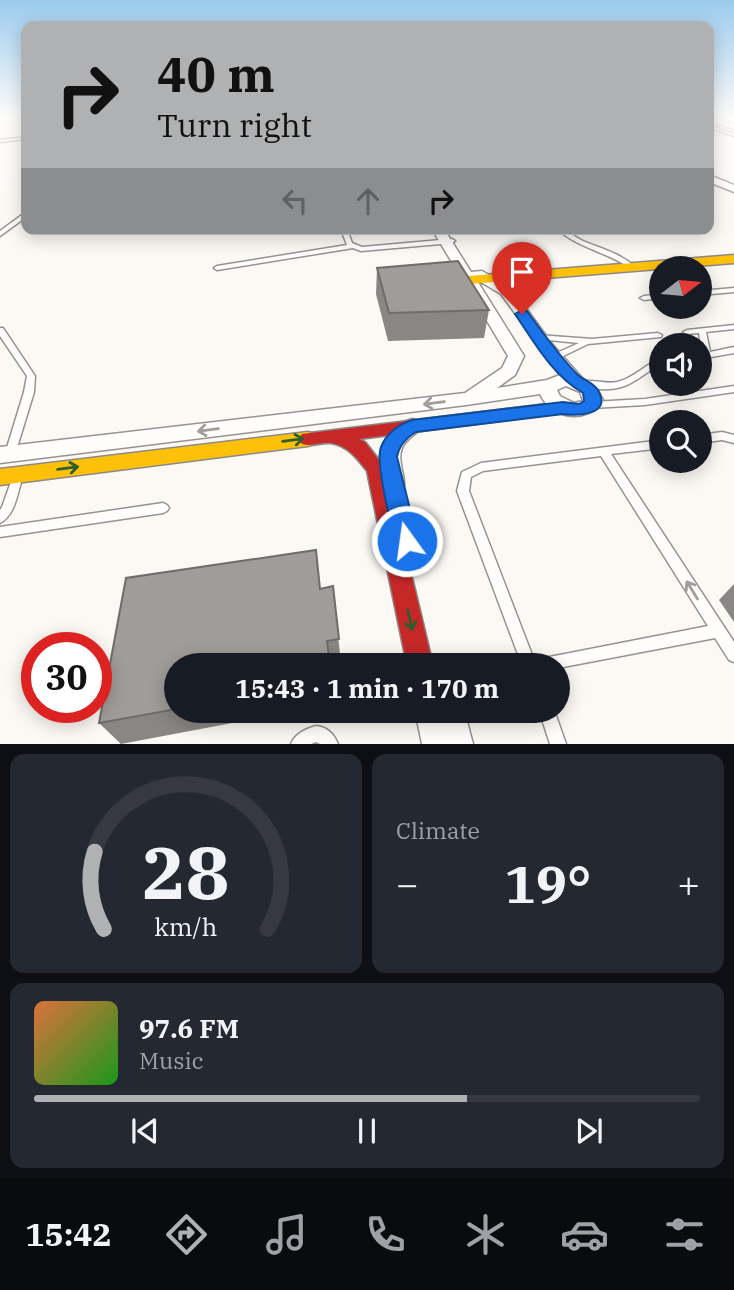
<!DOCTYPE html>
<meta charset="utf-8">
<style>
body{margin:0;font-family:"IBM Plex Serif",serif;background:#242831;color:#f1f3f6;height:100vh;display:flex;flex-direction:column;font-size:26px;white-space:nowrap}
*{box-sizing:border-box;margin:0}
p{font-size:23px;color:#9ea1a6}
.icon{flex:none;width:38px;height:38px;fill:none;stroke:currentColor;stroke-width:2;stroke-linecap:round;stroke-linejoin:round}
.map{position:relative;height:744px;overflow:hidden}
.panel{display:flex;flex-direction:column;gap:10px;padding:10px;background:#0d0f14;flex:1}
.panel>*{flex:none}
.guide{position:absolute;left:21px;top:21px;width:693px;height:214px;border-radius:14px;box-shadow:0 4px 18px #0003;background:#b0b1b2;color:#111;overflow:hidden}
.needle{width:46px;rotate:74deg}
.controls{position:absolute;left:649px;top:256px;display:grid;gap:14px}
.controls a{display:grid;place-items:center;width:63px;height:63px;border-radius:50%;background:#171b24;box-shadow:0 4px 18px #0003;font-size:35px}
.speed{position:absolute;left:21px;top:632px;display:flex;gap:14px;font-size:35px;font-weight:700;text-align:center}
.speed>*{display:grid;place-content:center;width:91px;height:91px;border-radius:50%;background:#171b24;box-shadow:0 4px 18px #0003;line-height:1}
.speed .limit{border:10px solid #d22;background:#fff;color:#111}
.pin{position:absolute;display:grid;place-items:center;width:60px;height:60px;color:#fff;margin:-72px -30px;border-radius:50% 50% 50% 0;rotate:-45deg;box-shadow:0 0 7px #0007}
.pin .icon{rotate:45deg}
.me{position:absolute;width:77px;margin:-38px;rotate:346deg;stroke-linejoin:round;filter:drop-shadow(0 0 5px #0008)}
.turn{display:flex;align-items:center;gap:24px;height:147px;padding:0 21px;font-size:32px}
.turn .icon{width:91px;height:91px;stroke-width:2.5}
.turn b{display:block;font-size:49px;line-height:60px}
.lanes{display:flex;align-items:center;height:66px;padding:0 21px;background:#0003;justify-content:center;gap:35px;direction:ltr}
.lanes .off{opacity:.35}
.big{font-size:52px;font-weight:700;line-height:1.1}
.panel .widget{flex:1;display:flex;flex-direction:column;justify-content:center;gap:10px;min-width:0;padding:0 24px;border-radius:14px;background:#242831}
.panel .dial{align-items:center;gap:0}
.dial svg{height:182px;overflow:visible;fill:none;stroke:#363941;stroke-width:7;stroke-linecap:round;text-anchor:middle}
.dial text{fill:#f1f3f6;stroke:none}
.song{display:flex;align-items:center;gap:21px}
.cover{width:84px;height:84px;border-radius:10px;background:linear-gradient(135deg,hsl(20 70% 55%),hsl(120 70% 35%))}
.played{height:7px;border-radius:4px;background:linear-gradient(90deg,#b0b1b2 65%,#363941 65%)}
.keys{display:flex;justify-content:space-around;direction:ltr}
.heat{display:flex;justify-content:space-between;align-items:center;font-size:38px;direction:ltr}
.panel .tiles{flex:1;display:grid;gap:10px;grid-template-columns:1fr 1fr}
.widget:last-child{grid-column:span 2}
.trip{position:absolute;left:164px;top:653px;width:406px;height:70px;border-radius:35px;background:#171b24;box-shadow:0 4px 18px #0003;font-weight:700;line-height:70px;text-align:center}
.tab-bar{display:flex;height:112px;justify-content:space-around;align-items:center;background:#090b0e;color:#9ea1a6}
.tab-bar .icon{width:49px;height:49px}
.tab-bar .current{color:#b0b1b2}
.tab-bar b{font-size:32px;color:#f1f3f6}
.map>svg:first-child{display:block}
</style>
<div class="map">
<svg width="734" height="744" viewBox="0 0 734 744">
<rect width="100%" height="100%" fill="#fcf9f4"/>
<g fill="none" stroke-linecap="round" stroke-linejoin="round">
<defs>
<g id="lane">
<polygon points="709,125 734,134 734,136 709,127"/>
<polygon points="26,137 26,139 0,142 0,140"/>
<polygon points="26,212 26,217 0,236 0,231"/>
<polygon points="341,229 347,229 352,243 362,247 452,239 455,241 452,243 361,251 353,248 217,270 214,268 217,266 347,245"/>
<path d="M557,229C567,229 574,237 583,241C602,249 620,253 635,267L632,269L630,268C607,252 578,248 557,229Z"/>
<polygon points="734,288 734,292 700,295 700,291"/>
<polygon points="662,294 662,298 644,300 640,298 644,296"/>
<polygon points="734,325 734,329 706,332 710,352 734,347 734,353 700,359 700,353 702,353 699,333 687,334 683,332 687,330"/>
<polygon points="0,328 3,328 35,376 34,392 15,454 14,457 10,458 6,457 5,454 24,392 27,376 0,336"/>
<polygon points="658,333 662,335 661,337 588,344 553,361 550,360 549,358 550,356 579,343 538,339 534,337 538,335 592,339"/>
<path d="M662,358V364C637,376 631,391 600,389C592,388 584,388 579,384C588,377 605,385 617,382C633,379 645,364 662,358Z"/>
<polygon points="734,386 734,392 645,405 592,408 589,407 587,405 589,403 592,402 645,399"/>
<polygon points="722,432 734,435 734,443 722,440 700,443 700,435"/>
<path d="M662,440V448L611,454L734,642V662L729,660L715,638L558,668V665H522L457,491L462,472L481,463ZM601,456L708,626L534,660L469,491L471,477L483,471Z"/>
<path d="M17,475L21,476L22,479C17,495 15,515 0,523V510L2,507L12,479L13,476Z"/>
<polygon points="163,503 167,505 169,508 167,511 163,513 0,537 0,527"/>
<polygon points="539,710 554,710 566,744 550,744"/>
<path d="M316,726C327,727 334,734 338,744H320L316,742L311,744H291C295,734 305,729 316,726Z"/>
</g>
<g id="street">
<polygon points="709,117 734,124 734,129 709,121"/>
<polygon points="709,175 734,185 734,192 709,182"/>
<path d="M432,229H444L471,272L482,271L511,288L552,344L582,378L596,387L603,400C589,424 551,420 540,394L466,405L0,463V447L465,393L502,368L508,356ZM476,279L501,294L560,375L547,380L497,388L515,375L524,356ZM566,386L580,392L583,401L574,403L560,396L557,390Z"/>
<path d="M412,419L419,421L422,426C417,435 406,438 402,448C396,463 409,481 402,494L394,497L386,494C372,466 379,429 412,419Z"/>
<polygon points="415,710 464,710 473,744 422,744"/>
</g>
<g id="slow">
<polygon points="734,255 734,263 469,284 463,280 469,276"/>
<polygon points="308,432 314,434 317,439 314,444 308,446 0,485 0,469"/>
</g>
<path id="jam" d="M563,402L569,404L571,408L569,412L359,439L365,442L386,469L433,665H407L367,471C357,458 348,446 331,443C321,442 312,447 302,444L299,439L302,434Z"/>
</defs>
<!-- lane casing -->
<use href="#lane" stroke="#959492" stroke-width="3"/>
<!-- street casing -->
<use href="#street" stroke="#959492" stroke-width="3"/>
<!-- slow casing -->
<use href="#slow" stroke="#8c8a88" stroke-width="3"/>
<!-- jam casing -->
<use href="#jam" stroke="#8c8a88" stroke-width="3"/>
<!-- lane -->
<use href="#lane" fill="#fffefd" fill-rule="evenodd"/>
<!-- street -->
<use href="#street" fill="#fffefd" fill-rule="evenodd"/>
<!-- slow -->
<use href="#slow" fill="#ffc107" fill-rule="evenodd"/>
<!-- jam -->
<use href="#jam" fill="#c62828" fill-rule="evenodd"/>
</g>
<!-- wall -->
<g fill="#898684">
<polygon points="377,268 489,310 484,338 388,341 376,294"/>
<polygon points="316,550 320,589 333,586 341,664 333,665 177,665 177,710 301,710 121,744 99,723 126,578"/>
<polygon points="734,584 734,622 719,600"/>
</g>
<!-- building -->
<g fill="#9f9c99" stroke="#6f6d6b" stroke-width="2">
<polygon points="458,261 489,310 389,313 377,268"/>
<polygon points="316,550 320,589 333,586 339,639 327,641 330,665 177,665 177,709 99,723 126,578"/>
</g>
<!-- one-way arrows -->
<defs><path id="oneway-shaft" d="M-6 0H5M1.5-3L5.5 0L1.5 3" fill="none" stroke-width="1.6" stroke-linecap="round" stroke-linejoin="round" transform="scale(1.75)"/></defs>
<g stroke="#9f9e9d">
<use href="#oneway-shaft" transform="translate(434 403) rotate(173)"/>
<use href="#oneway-shaft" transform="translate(208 430) rotate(173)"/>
<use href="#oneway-shaft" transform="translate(692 590) rotate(-122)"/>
</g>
<g stroke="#2d5e2f">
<use href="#oneway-shaft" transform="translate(293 440) rotate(-7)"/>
<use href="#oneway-shaft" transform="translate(68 468) rotate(-7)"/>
<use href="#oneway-shaft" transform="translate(410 620) rotate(77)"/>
</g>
<!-- sky -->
<linearGradient id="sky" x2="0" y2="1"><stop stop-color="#9bcbee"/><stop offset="0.53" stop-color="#fefcfa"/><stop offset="1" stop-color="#fefcfa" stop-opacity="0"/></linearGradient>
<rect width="734" height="221" fill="url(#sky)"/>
<!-- route -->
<path fill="#1a73e8" stroke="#114b97" stroke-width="2" d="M522,310L527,311C543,333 559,356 578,375C585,381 595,383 599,392C611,415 577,416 563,414L416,432C406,438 399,446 397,457L418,541L415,548L407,551L399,548C392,532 375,463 381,447C386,434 399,424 412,420L563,402L579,404L584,401L583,393C553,376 534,342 515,314Z"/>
</svg>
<div class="controls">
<a><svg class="needle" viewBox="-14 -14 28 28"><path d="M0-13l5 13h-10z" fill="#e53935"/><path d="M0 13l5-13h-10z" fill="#9ea1a6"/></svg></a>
<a><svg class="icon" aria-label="sound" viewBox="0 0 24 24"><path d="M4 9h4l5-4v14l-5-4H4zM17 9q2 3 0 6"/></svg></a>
<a><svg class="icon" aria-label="search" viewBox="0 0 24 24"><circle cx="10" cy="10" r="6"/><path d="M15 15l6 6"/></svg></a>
</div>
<div class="speed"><div class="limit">30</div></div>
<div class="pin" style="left:522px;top:314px;background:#d93025"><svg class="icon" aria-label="arrive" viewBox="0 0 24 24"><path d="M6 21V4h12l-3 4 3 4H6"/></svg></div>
<svg class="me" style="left:407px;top:541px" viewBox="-20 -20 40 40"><circle r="17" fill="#1a73e8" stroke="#fff" stroke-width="3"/><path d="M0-11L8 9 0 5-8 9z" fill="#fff"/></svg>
<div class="trip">15:43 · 1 min · 170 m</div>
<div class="guide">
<div class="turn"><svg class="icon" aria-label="right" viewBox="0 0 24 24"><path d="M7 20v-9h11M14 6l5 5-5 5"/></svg><div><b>40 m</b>Turn right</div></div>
<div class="lanes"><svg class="icon off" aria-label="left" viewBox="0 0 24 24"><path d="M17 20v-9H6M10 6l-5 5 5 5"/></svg><svg class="icon off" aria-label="ahead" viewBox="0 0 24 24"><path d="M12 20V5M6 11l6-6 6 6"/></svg><svg class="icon" aria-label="right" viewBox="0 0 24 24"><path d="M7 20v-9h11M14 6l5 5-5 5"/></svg></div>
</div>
</div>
<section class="panel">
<div class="tiles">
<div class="widget dial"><svg viewBox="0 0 100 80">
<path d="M14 69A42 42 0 1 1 86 69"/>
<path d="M14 69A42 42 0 0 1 10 35" stroke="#b0b1b2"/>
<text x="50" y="56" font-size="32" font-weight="700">28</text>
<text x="50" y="72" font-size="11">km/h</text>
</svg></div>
<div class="widget"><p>Climate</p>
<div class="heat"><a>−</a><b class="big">19°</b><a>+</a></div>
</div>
<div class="widget">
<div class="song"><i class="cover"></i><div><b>97.6 FM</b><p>Music</p></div></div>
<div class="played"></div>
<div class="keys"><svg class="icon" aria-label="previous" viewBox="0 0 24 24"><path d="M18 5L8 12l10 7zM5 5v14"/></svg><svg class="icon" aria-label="pause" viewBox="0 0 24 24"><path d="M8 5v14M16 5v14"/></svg><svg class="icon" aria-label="next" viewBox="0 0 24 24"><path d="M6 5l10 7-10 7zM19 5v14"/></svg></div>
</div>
</div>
</section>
<nav class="tab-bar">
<b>15:42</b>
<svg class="icon current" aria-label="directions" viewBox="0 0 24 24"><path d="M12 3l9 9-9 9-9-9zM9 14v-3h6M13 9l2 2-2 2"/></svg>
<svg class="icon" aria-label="music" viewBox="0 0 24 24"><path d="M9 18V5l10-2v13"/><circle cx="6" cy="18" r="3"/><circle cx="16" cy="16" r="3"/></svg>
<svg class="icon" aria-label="phone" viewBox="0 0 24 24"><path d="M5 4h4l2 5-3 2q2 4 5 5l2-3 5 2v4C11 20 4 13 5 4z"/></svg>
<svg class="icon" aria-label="climate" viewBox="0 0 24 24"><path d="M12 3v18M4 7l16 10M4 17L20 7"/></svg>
<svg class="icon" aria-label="car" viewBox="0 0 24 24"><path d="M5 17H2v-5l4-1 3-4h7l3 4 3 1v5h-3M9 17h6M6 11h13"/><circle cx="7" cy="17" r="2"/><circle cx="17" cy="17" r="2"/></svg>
<svg class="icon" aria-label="filters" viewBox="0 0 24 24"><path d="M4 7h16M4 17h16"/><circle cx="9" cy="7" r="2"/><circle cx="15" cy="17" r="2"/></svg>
</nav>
